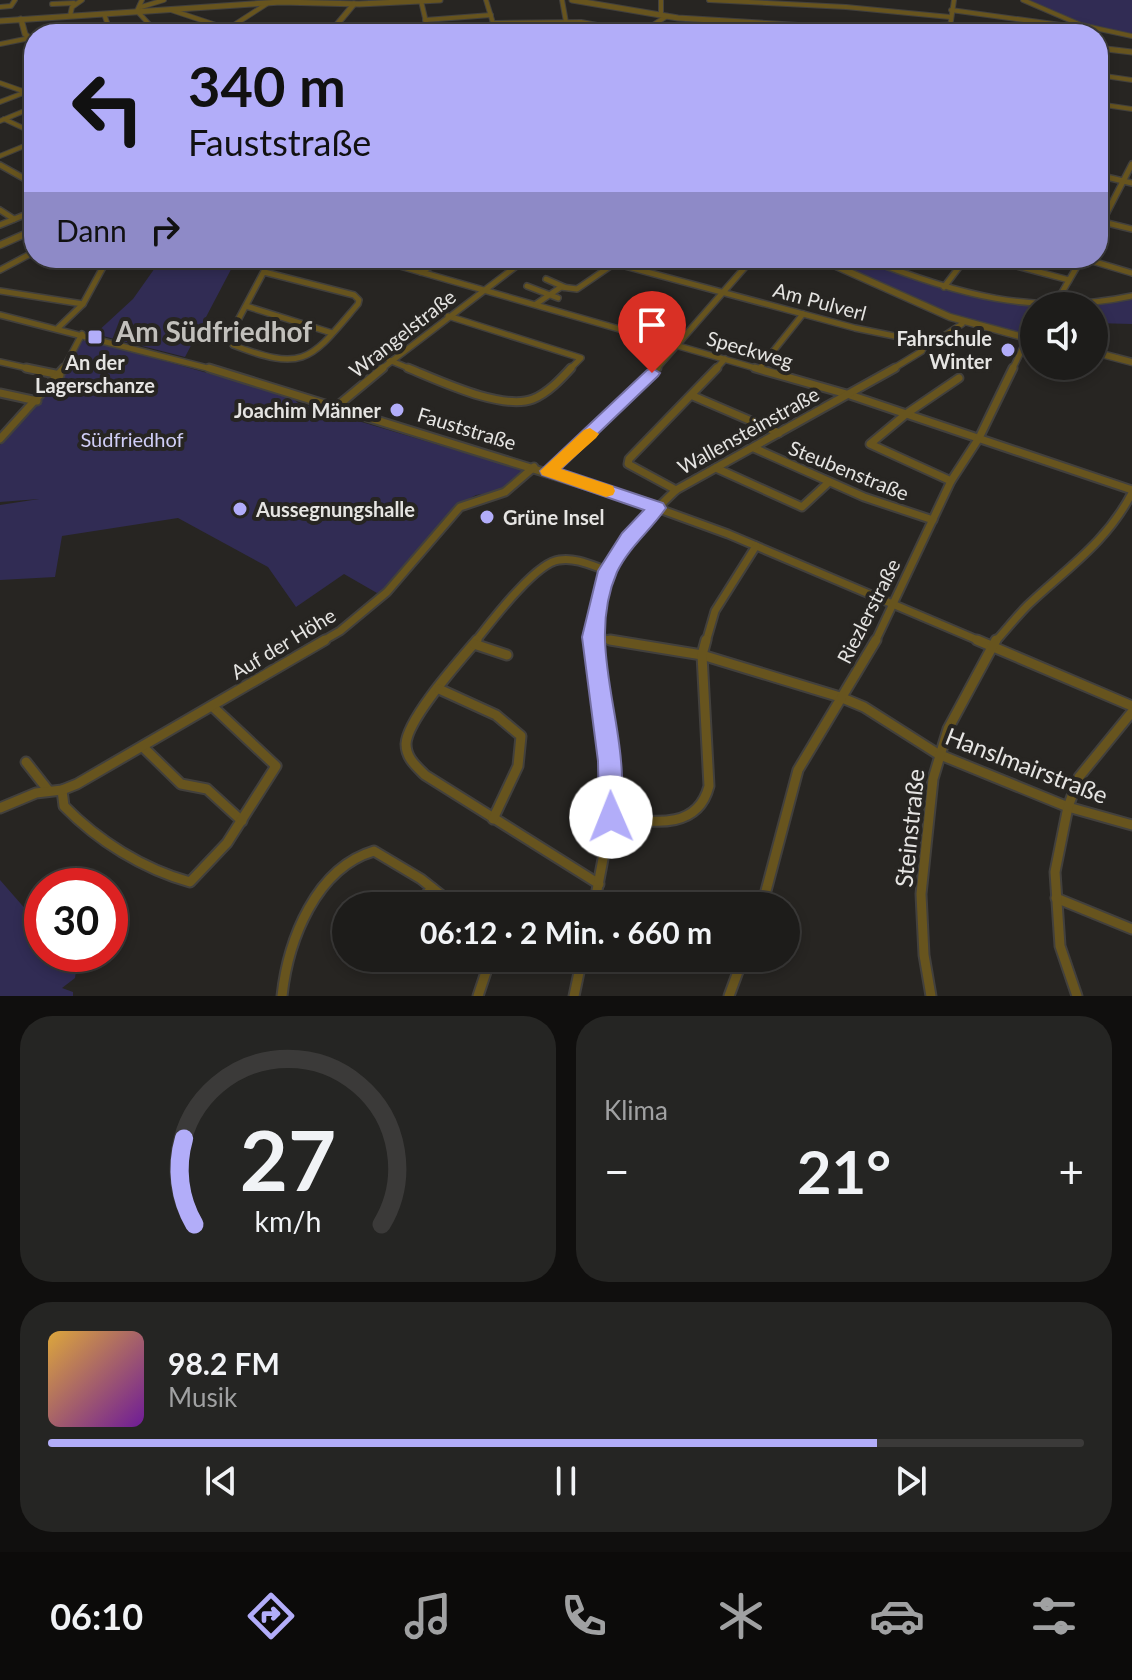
<!DOCTYPE html>
<html lang="de">
<meta charset="utf-8">
<style>
body{margin:0;font-family:Lato,sans-serif;background:#252523;color:#f1f3f6;height:100vh;display:flex;flex-direction:column;font-size:30px;white-space:nowrap}
*{box-sizing:border-box;margin:0}
p{font-size:26px;color:#a0a1a2}
.icon{flex:none;width:44px;height:44px;fill:none;stroke:currentColor;stroke-width:2;stroke-linecap:round;stroke-linejoin:round}
.map{position:relative;height:996px;overflow:hidden}
.sheet{display:flex;flex-direction:column;gap:20px;padding:20px;background:#100f0e;flex:1}
.sheet>*{flex:none}
.hud{position:absolute;left:24px;top:24px;width:1084px;height:244px;border-radius:32px;box-shadow:0 4px 12px #0003,0 0 0 2px #3b3a39;background:#b2adf9;color:#111;overflow:hidden}
.buttons{position:absolute;left:1020px;top:292px;display:grid;gap:16px}
.buttons a{display:grid;place-items:center;width:88px;height:88px;border-radius:50%;background:#1d1c1a;box-shadow:0 4px 12px #0003,0 0 0 2px #3b3a39;font-size:40px}
.speed{position:absolute;left:24px;top:868px;display:flex;gap:16px;font-size:40px;font-weight:700;text-align:center}
.speed>*{display:grid;place-content:center;width:104px;height:104px;border-radius:50%;background:#1d1c1a;box-shadow:0 4px 12px #0003,0 0 0 2px #3b3a39;line-height:1}
.speed .limit{border:12px solid #d22;background:#fff;color:#111}
.pin{position:absolute;display:grid;place-items:center;width:68px;height:68px;color:#fff;margin:-82px -34px;border-radius:50% 50% 50% 0;rotate:-45deg;box-shadow:0 0 8px #0007}
.pin .icon{rotate:45deg}
.me{position:absolute;width:88px;margin:-44px;rotate:359deg;stroke-linejoin:round;filter:drop-shadow(0 0 6px #0008)}
.turn{display:flex;align-items:center;gap:28px;height:168px;padding:0 32px;font-size:36px}
.turn .icon{width:104px;height:104px;stroke-width:2.5}
.turn b{display:block;font-size:56px;line-height:68px}
.then{display:flex;align-items:center;height:76px;padding:0 32px;background:#0003;gap:16px;font-size:30px}
.big{font-size:60px;font-weight:700;line-height:1.1}
.sheet .widget{flex:1;display:flex;flex-direction:column;justify-content:center;gap:12px;min-width:0;padding:0 28px;border-radius:32px;background:#252523}
.sheet .dial{align-items:center;gap:0}
.dial svg{height:208px;overflow:visible;fill:none;stroke:#3b3a39;stroke-width:7;stroke-linecap:round;text-anchor:middle}
.dial text{fill:#f1f3f6;stroke:none}
.song{display:flex;align-items:center;gap:24px}
.cover{width:96px;height:96px;border-radius:12px;background:linear-gradient(135deg,hsl(40 70% 55%),hsl(280 70% 35%))}
.played{height:8px;border-radius:4px;background:linear-gradient(90deg,#b2adf9 80%,#3b3a39 80%)}
.keys{display:flex;justify-content:space-around;direction:ltr}
.heat{display:flex;justify-content:space-between;align-items:center;font-size:44px;direction:ltr}
.sheet .tiles{flex:1;display:grid;gap:20px;grid-template-columns:1fr 1fr}
.widget:last-child{grid-column:span 2}
.trip{position:absolute;left:332px;top:892px;width:468px;height:80px;border-radius:40px;background:#1d1c1a;box-shadow:0 4px 12px #0003,0 0 0 2px #3b3a39;font-weight:700;line-height:80px;text-align:center}
.tabs{display:flex;height:128px;justify-content:space-around;align-items:center;background:#0c0b0a;color:#a0a1a2}
.tabs .icon{width:56px;height:56px}
.tabs .selected{color:#b2adf9}
.tabs b{font-size:36px;color:#f1f3f6}
.map>svg:first-child{display:block}
</style>
<div class="map">
<svg width="1132" height="996" viewBox="0 0 1132 996">
<rect width="100%" height="100%" fill="#272522"/>
<!-- green -->
<g fill="#312c54">
<polygon points="1026,0 1132,0 1132,34 1081,23"/>
<polygon points="162,258 237,258 185,357 95,334 133,299"/>
<path d="M828,258H861L960,294L1041,306H1034V335C978,339 880,283 828,258Z"/>
<polygon points="1132,298 1132,324 1094,323 1094,306 1064,306"/>
<polygon points="87,339 292,397 298,403 526,471 503,491 476,495 454,507 383,591 377,593 344,574 296,607 268,567 178,518 62,536 55,577 0,580 0,505 39,499 0,502 0,445 62,378 81,342"/>
<polygon points="0,880 42,928 42,954 62,954 76,971 75,978 62,988 73,992 73,996 0,996"/>
</g>
<g fill="none" stroke-linecap="round" stroke-linejoin="round">
<defs>
<g id="minor-far3">
<polyline points="142,0 137,11 149,24 165,34"/>
<polyline points="661,0 661,15"/>
<polyline points="709,0 846,7 950,17"/>
<polyline points="1023,0 1081,25 1132,36"/>
<polyline points="421,1 426,22"/>
<polyline points="52,4 74,3"/>
<polyline points="0,7 11,6 15,0"/>
<polyline points="141,7 164,0"/>
<polyline points="171,10 228,29"/>
<polyline points="951,10 1068,26 1081,25"/>
<polyline points="104,14 108,25 117,34"/>
<polyline points="70,16 72,7 82,0"/>
<polyline points="425,20 491,15"/>
<polyline points="493,23 581,22 640,33"/>
<polyline points="652,26 693,34"/>
<polyline points="69,34 108,25"/>
<polyline points="220,34 268,3"/>
<polyline points="289,34 352,34 417,29 459,34"/>
<polyline points="473,34 493,23 486,0"/>
<polyline points="550,34 566,22 562,0"/>
<polyline points="639,34 667,16"/>
<polyline points="949,34 954,0"/>
<polyline points="0,44 30,38"/>
<polyline points="1098,75 1132,80"/>
<polyline points="0,83 34,95"/>
<polyline points="0,102 26,92"/>
<polyline points="1098,104 1132,109"/>
<polyline points="4,119 34,133"/>
<polyline points="0,121 34,107"/>
<polyline points="0,156 34,142"/>
</g>
<g id="minor-far2">
<polyline points="0,165 34,184"/>
<polyline points="1098,175 1132,183"/>
<polyline points="0,210 14,219"/>
<polyline points="1099,221 1132,229"/>
<polyline points="0,225 34,211"/>
<polyline points="1098,230 1132,164"/>
<polyline points="372,258 762,370"/>
<polyline points="595,258 855,328 919,341 939,339 962,324"/>
<path d="M865,258C955,294 1035,317 1132,296"/>
<polyline points="987,258 1069,280"/>
<polyline points="0,270 34,252"/>
<path d="M264,272L354,295L359,300L358,304C311,359 306,373 233,345L229,337L271,258"/>
<polyline points="421,272 445,258"/>
<polyline points="546,279 564,287"/>
<polyline points="527,286 558,298"/>
<polyline points="944,287 966,258"/>
<polyline points="0,291 83,304"/>
<polyline points="536,304 561,287 577,289 615,263"/>
<polyline points="246,306 332,333"/>
<polyline points="1054,306 1082,258 1132,273"/>
<polyline points="0,315 215,370"/>
<polyline points="448,316 581,358 569,370"/>
<polyline points="58,328 83,304 108,258"/>
<polyline points="389,360 413,370"/>
<polyline points="0,362 36,370"/>
<polyline points="759,369 803,314"/>
<polyline points="63,370 82,334"/>
<polyline points="380,370 527,258"/>
<polyline points="655,370 753,258"/>
<polyline points="715,370 725,359"/>
<polyline points="891,370 922,351 926,342"/>
<polyline points="1012,370 1027,339"/>
</g>
<g id="minor-far1">
<polyline points="26,368 60,375"/>
<polyline points="209,368 643,503 728,534 982,642"/>
<path d="M408,368C438,380 502,411 533,399C548,393 561,379 571,368"/>
<polyline points="755,368 850,395 1132,490"/>
<polyline points="0,393 37,401"/>
<polyline points="693,396 779,433"/>
<polyline points="336,407 383,368"/>
<polyline points="0,439 64,368"/>
<polyline points="754,448 864,497 933,520"/>
<polyline points="716,468 802,507 829,482"/>
<polyline points="548,471 657,368"/>
<polyline points="951,481 870,444 906,414 959,378"/>
<polyline points="676,490 628,464 629,459 717,368"/>
<polyline points="592,637 622,642"/>
<polyline points="321,642 340,631 387,592 460,507 505,492 534,467"/>
<path d="M475,642C491,622 535,563 559,560C576,557 593,566 608,571"/>
<polyline points="593,642 602,590 618,554 640,525 676,490 895,368"/>
<polyline points="706,642 715,611 756,546"/>
<polyline points="875,642 951,481 979,438 1013,368"/>
<path d="M995,642C1006,630 1016,617 1028,605C1067,568 1106,543 1132,493"/>
</g>
<g id="minor">
<path d="M477,640C460,660 407,719 406,744C406,758 416,766 425,775L599,884"/>
<polyline points="592,640 610,761 611,817 594,906"/>
<polyline points="610,640 702,655 840,697 864,707 938,754 1068,807 1132,825"/>
<polyline points="977,640 1132,706"/>
<polyline points="474,644 507,655"/>
<polyline points="439,689 496,715 521,736 518,766 493,819"/>
<polyline points="143,747 181,784 207,789 242,821"/>
<polyline points="26,762 48,790"/>
<path d="M62,790L64,806C98,841 143,869 190,882L227,843L276,766L212,706"/>
<polyline points="0,808 36,793 62,790 77,784 325,640"/>
<path d="M611,817C648,821 697,833 709,786L702,655L706,640"/>
<polyline points="1056,898 1132,929"/>
<polyline points="417,906 432,888"/>
<polyline points="762,906 798,770 876,640"/>
<path d="M282,996C288,940 316,868 374,851L421,879L455,906"/>
<polyline points="478,996 488,966 486,958"/>
<polyline points="574,996 582,958"/>
<polyline points="729,996 743,958"/>
<polyline points="931,996 924,955 921,894 933,779 948,729 996,640"/>
<polyline points="1077,996 1060,946 1055,872 1068,807 1079,777 1132,712"/>
</g>
<g id="tertiary-far1">
<polyline points="572,0 678,18 855,29 951,25 1012,34"/>
<polyline points="21,19 25,34 34,42"/>
<polyline points="0,21 281,2 359,4 440,0"/>
<polyline points="329,34 354,4"/>
<polyline points="1098,48 1132,52"/>
</g>
<g id="tertiary">
<polyline points="0,245 34,230"/>
<polyline points="818,258 950,317 1034,340"/>
<polyline points="1094,352 1132,362"/>
</g>
</defs>
<!-- minor-far3 casing -->
<use href="#minor-far3" stroke="#42403d" stroke-width="6"/>
<!-- minor-far2 casing -->
<use href="#minor-far2" stroke="#42403d" stroke-width="8"/>
<!-- minor-far1 casing -->
<use href="#minor-far1" stroke="#42403d" stroke-width="11"/>
<!-- minor casing -->
<use href="#minor" stroke="#42403d" stroke-width="13"/>
<!-- tertiary-far1 casing -->
<use href="#tertiary-far1" stroke="#42403d" stroke-width="7"/>
<!-- tertiary casing -->
<use href="#tertiary" stroke="#42403d" stroke-width="9"/>
<!-- minor-far3 -->
<use href="#minor-far3" stroke="#67541e" stroke-width="4"/>
<!-- minor-far2 -->
<use href="#minor-far2" stroke="#67541e" stroke-width="5"/>
<!-- minor-far1 -->
<use href="#minor-far1" stroke="#67541e" stroke-width="7"/>
<!-- minor -->
<use href="#minor" stroke="#67541e" stroke-width="9"/>
<!-- tertiary-far1 -->
<use href="#tertiary-far1" stroke="#67541e" stroke-width="5"/>
<!-- tertiary -->
<use href="#tertiary" stroke="#67541e" stroke-width="6"/>
</g>
<!-- route -->
<path fill="#b2adf9" stroke="#7470a2" stroke-width="2" d="M652,368L660,373L658,376L561,469L663,503L666,508C651,530 629,547 617,572C590,634 616,698 621,761C623,780 622,799 623,817L619,825L611,828L603,825L599,817L598,761L582,637L598,571L622,533L644,510L542,475L540,471L647,370Z"/>
<!-- slow -->
<polygon fill="#f59e0b" points="590,428 599,434 596,438 561,469 613,486 615,491 613,495 606,497 542,475 540,471 584,430"/>
<!-- markers -->
<g fill="#b2adf9" stroke="#272522" stroke-width="3">
<rect x="87" y="329" width="16" height="16" rx="4"/>
<circle cx="1008" cy="350" r="8"/>
<circle cx="397" cy="410" r="8"/>
<circle cx="240" cy="509" r="8"/>
<circle cx="487" cy="517" r="8"/>
</g>
<g text-anchor="middle" dominant-baseline="central" stroke-width="8" stroke-linejoin="round" paint-order="stroke">
<!-- street labels -->
<g font-size="20" fill="#e5e4e2" stroke="#272522">
<text transform="translate(820 301) rotate(15)">Am Pulverl</text>
<text transform="translate(402 333) rotate(-38)">Wrangelstraße</text>
<text transform="translate(750 349) rotate(16)">Speckweg</text>
<text transform="translate(467 428) rotate(17)">Fauststraße</text>
<text transform="translate(748 430) rotate(-29)">Wallensteinstraße</text>
<text transform="translate(849 470) rotate(22)">Steubenstraße</text>
<text transform="translate(868 611) rotate(-63)">Riezlerstraße</text>
<text transform="translate(283 643) rotate(-31)">Auf der Höhe</text>
</g>
<!-- poi labels -->
<g font-size="20" font-weight="bold" fill="#e5e4e2" stroke="#272522" text-anchor="end">
<text x="992" y="338">Fahrschule<tspan x="992" dy="23">Winter</tspan></text>
<text x="95" y="362" text-anchor="middle">An der<tspan x="95" dy="23">Lagerschanze</tspan></text>
<text x="381" y="410">Joachim Männer</text>
<text x="256" y="509" text-anchor="start">Aussegnungshalle</text>
<text x="503" y="517" text-anchor="start">Grüne Insel</text>
</g>
<!-- park labels -->
<g font-size="20" fill="#d0cef6" stroke="#272522">
<text x="132" y="439">Südfriedhof</text>
</g>
<!-- near-street labels -->
<g font-size="24" fill="#e5e4e2" stroke="#272522">
<text transform="translate(1027 765) rotate(21)">Hanslmairstraße</text>
<text transform="translate(909 828) rotate(-84)">Steinstraße</text>
</g>
<!-- district labels -->
<g font-size="28" font-weight="bold" fill="#c2c0bc" stroke="#272522">
<text x="214" y="331">Am Südfriedhof</text>
</g>
</g>
</svg>
<div class="buttons">
<a><svg class="icon" aria-label="sound" viewBox="0 0 24 24"><path d="M4 9h4l5-4v14l-5-4H4zM17 9q2 3 0 6"/></svg></a>
</div>
<div class="speed"><div class="limit">30</div></div>
<div class="pin" style="left:652px;top:373px;background:#d93025"><svg class="icon" aria-label="arrive" viewBox="0 0 24 24"><path d="M6 21V4h12l-3 4 3 4H6"/></svg></div>
<svg class="me" style="left:611px;top:817px" viewBox="-20 -20 40 40"><circle r="19" fill="#fff"/><path d="M0-13L10 11 0 6-10 11z" fill="#b2adf9"/></svg>
<div class="trip">06:12 · 2 Min. · 660 m</div>
<div class="hud">
<div class="turn"><svg class="icon" aria-label="left" viewBox="0 0 24 24"><path d="M17 20v-9H6M10 6l-5 5 5 5"/></svg><div><b>340 m</b>Fauststraße</div></div>
<div class="then">Dann<svg class="icon" aria-label="right" viewBox="0 0 24 24"><path d="M7 20v-9h11M14 6l5 5-5 5"/></svg></div>
</div>
</div>
<section class="sheet">
<div class="tiles">
<div class="widget dial"><svg viewBox="0 0 100 80">
<path d="M14 69A42 42 0 1 1 86 69"/>
<path d="M14 69A42 42 0 0 1 10 36" stroke="#b2adf9"/>
<text x="50" y="56" font-size="32" font-weight="700">27</text>
<text x="50" y="72" font-size="11">km/h</text>
</svg></div>
<div class="widget"><p>Klima</p>
<div class="heat"><a>−</a><b class="big">21°</b><a>+</a></div>
</div>
<div class="widget">
<div class="song"><i class="cover"></i><div><b>98.2 FM</b><p>Musik</p></div></div>
<div class="played"></div>
<div class="keys"><svg class="icon" aria-label="previous" viewBox="0 0 24 24"><path d="M18 5L8 12l10 7zM5 5v14"/></svg><svg class="icon" aria-label="pause" viewBox="0 0 24 24"><path d="M8 5v14M16 5v14"/></svg><svg class="icon" aria-label="next" viewBox="0 0 24 24"><path d="M6 5l10 7-10 7zM19 5v14"/></svg></div>
</div>
</div>
</section>
<nav class="tabs">
<b>06:10</b>
<svg class="icon selected" aria-label="directions" viewBox="0 0 24 24"><path d="M12 3l9 9-9 9-9-9zM9 14v-3h6M13 9l2 2-2 2"/></svg>
<svg class="icon" aria-label="music" viewBox="0 0 24 24"><path d="M9 18V5l10-2v13"/><circle cx="6" cy="18" r="3"/><circle cx="16" cy="16" r="3"/></svg>
<svg class="icon" aria-label="phone" viewBox="0 0 24 24"><path d="M5 4h4l2 5-3 2q2 4 5 5l2-3 5 2v4C11 20 4 13 5 4z"/></svg>
<svg class="icon" aria-label="climate" viewBox="0 0 24 24"><path d="M12 3v18M4 7l16 10M4 17L20 7"/></svg>
<svg class="icon" aria-label="car" viewBox="0 0 24 24"><path d="M5 17H2v-5l4-1 3-4h7l3 4 3 1v5h-3M9 17h6M6 11h13"/><circle cx="7" cy="17" r="2"/><circle cx="17" cy="17" r="2"/></svg>
<svg class="icon" aria-label="filters" viewBox="0 0 24 24"><path d="M4 7h16M4 17h16"/><circle cx="9" cy="7" r="2"/><circle cx="15" cy="17" r="2"/></svg>
</nav>
